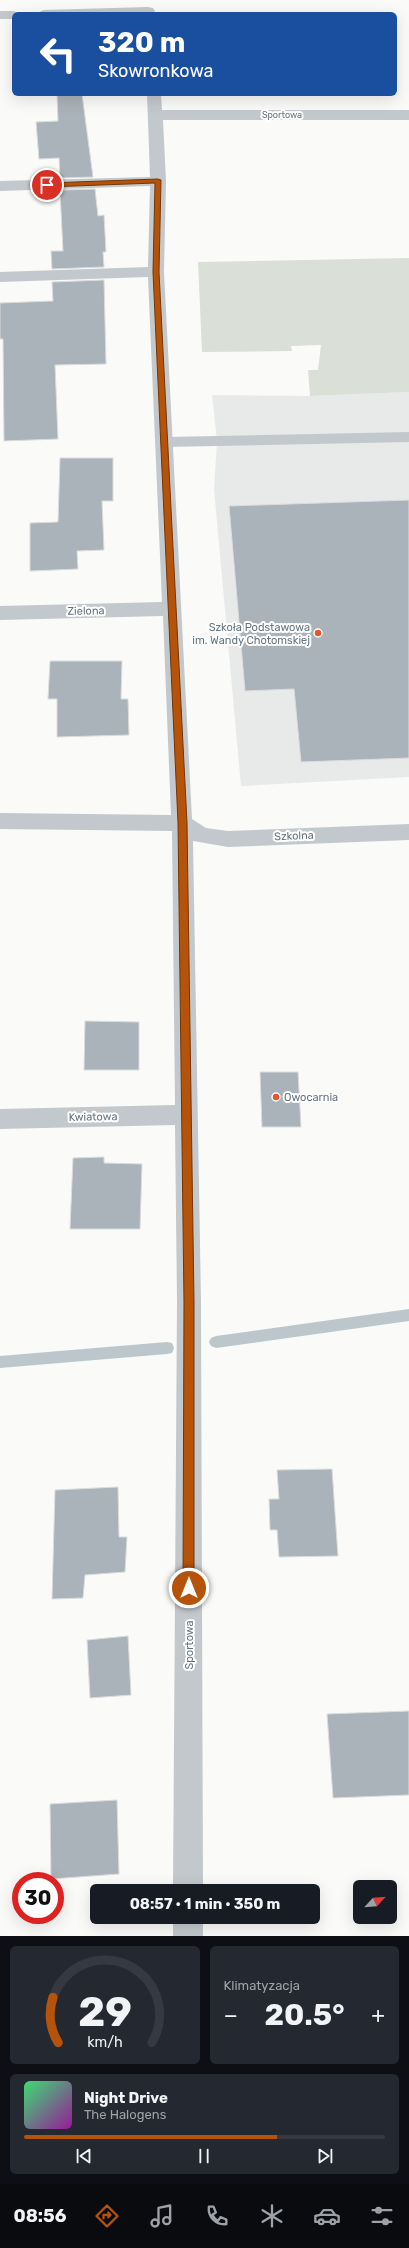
<!DOCTYPE html>
<html lang="pl">
<meta charset="utf-8">
<style>
body{margin:0;font-family:Rubik,sans-serif;background:#242831;color:#f1f3f6;height:100vh;display:flex;flex-direction:column;font-size:15px;white-space:nowrap}
*{box-sizing:border-box;margin:0}
p{font-size:13px;color:#9ea1a6}
.icon{flex:none;width:22px;height:22px;fill:none;stroke:currentColor;stroke-width:2;stroke-linecap:round;stroke-linejoin:round}
.map{position:relative;height:1936px;overflow:hidden}
.panel{display:flex;flex-direction:column;gap:10px;padding:10px;background:#0d0f14;flex:1}
.panel>*{flex:none}
.hud{position:absolute;left:12px;top:12px;width:385px;height:84px;border-radius:6px;box-shadow:0 4px 16px #0002;background:#1a4fa0;color:#fff;overflow:hidden}
.needle{width:26px;rotate:64deg}
.tools{position:absolute;left:353px;top:1880px;display:grid;gap:8px}
.tools a{display:grid;place-items:center;width:44px;height:44px;border-radius:6px;background:#171b24;box-shadow:0 4px 16px #0002;font-size:20px}
.speed{position:absolute;left:12px;top:1872px;display:flex;gap:8px;font-size:20px;font-weight:700;text-align:center}
.speed>*{display:grid;place-content:center;width:52px;height:52px;border-radius:50%;background:#171b24;box-shadow:0 4px 16px #0002;line-height:1}
.speed .limit{border:6px solid #d22;background:#fff;color:#111}
.pin{position:absolute;display:grid;place-items:center;width:34px;height:34px;color:#fff;margin:-17px;border:2px solid #fff;border-radius:50%;box-shadow:0 1px 4px #0007}
.me{position:absolute;width:44px;margin:-22px;rotate:0deg;stroke-linejoin:round;filter:drop-shadow(0 0 3px #0008)}
.turn{display:flex;align-items:center;gap:14px;height:84px;padding:0 20px;font-size:18px}
.turn .icon{width:52px;height:52px;stroke-width:2.5}
.turn b{display:block;font-size:28px;line-height:34px}
.big{font-size:30px;font-weight:700;line-height:1.1}
.panel .card{flex:1;display:flex;flex-direction:column;justify-content:center;gap:6px;min-width:0;padding:0 14px;border-radius:6px;background:#242831}
.panel .dial{align-items:center;gap:0}
.dial svg{height:104px;overflow:visible;fill:none;stroke:#363941;stroke-width:7;stroke-linecap:round;text-anchor:middle}
.dial text{fill:#f1f3f6;stroke:none}
.song{display:flex;align-items:center;gap:12px}
.cover{width:48px;height:48px;border-radius:6px;background:linear-gradient(135deg,hsl(140 70% 55%),hsl(300 70% 35%))}
.played{height:4px;border-radius:2px;background:linear-gradient(90deg,#b45309 70%,#363941 70%)}
.keys{display:flex;justify-content:space-around;direction:ltr}
.heat{display:flex;justify-content:space-between;align-items:center;font-size:22px;direction:ltr}
.panel .tiles{flex:1;display:grid;gap:10px;grid-template-columns:1fr 1fr}
.card:last-child{grid-column:span 2}
.trip{position:absolute;left:90px;top:1884px;width:230px;height:40px;border-radius:6px;background:#171b24;box-shadow:0 4px 16px #0002;font-weight:700;line-height:40px;text-align:center}
.menu{display:flex;height:64px;justify-content:space-around;align-items:center;background:#090b0e;color:#9ea1a6}
.menu .icon{width:28px;height:28px}
.menu .active{color:#b45309}
.menu b{font-size:18px;color:#f1f3f6}
.map>svg:first-child{display:block}
</style>
<div class="map">
<svg width="409" height="1936" viewBox="0 0 409 1936">
<rect width="100%" height="100%" fill="#fafaf8"/>
<!-- built -->
<polygon fill="#e8e9e9" points="409,392 409,777 241,786 214,489 217,441 212,395 310,396"/>
<!-- green -->
<polygon fill="#dadfd7" points="409,258 409,392 310,396 308,370 318,370 321,345 291,346 292,351 202,352 198,262"/>
<g fill="none" stroke-linecap="round" stroke-linejoin="round">
<!-- stream -->
<g fill="#bbc7cb" fill-rule="evenodd">
<polygon points="409,1309 409,1321 216,1348 211,1346 209,1342 211,1338 216,1336"/>
<polygon points="167,1342 172,1343 174,1348 172,1353 167,1354 0,1368 0,1356"/>
</g>
</g>
<!-- building -->
<g fill="#aab3b9" stroke="#dcdcda">
<polygon points="57,94 82,94 93,177 60,178 59,158 39,159 36,122 58,121"/>
<polygon points="95,189 98,216 104,215 106,252 103,252 104,267 52,269 51,251 63,251 60,190"/>
<polygon points="104,280 106,364 55,365 58,439 4,441 3,339 0,339 0,303 53,301 52,282"/>
<polygon points="60,458 113,458 113,501 102,501 104,550 77,551 78,569 30,571 30,523 58,522"/>
<polygon points="409,500 409,758 301,762 294,689 245,691 229,506"/>
<polygon points="50,661 122,661 121,699 128,699 129,735 57,737 57,699 48,699"/>
<polygon points="85,1021 139,1022 139,1070 84,1070"/>
<polygon points="260,1072 298,1072 301,1127 262,1127"/>
<polygon points="104,1157 104,1163 142,1164 140,1229 70,1229 73,1158"/>
<polygon points="332,1469 338,1556 279,1557 277,1530 270,1530 269,1499 279,1499 277,1470"/>
<polygon points="118,1487 119,1537 127,1537 125,1572 85,1575 83,1598 52,1599 55,1490"/>
<polygon points="128,1636 131,1695 90,1698 87,1640"/>
<polygon points="409,1711 409,1795 333,1798 327,1714"/>
<polygon points="117,1800 119,1874 51,1879 50,1804"/>
</g>
<g fill="none" stroke-linecap="round" stroke-linejoin="round">
<!-- lane -->
<polygon fill="#c3c8cc" fill-rule="evenodd" points="409,432 409,442 165,447 160,446 157,442 160,438 165,437"/>
<!-- street -->
<g fill="#c3c8cc" fill-rule="evenodd">
<polygon points="148,7 153,8 155,11 153,14 36,14 43,10"/>
<polygon points="0,11 14,11 20,14 14,14 14,19 0,19"/>
<polygon points="147,94 161,94 162,110 409,110 409,120 163,120 166,181 164,272 192,819 206,828 228,831 409,824 409,840 228,847 193,841 201,1302 203,1891 173,1891 177,1302 175,1125 0,1129 0,1109 175,1105 172,831 0,829 0,813 171,815 163,616 0,620 0,606 162,602 148,277 0,282 0,272 148,267 150,186 0,191 0,181 150,177"/>
<rect x="173" y="1917" width="30" height="19"/>
</g>
</g>
<!-- route -->
<polygon fill="#b45309" stroke="#753606" points="158,179 161,180 159,272 187,823 194,1302 194,1588 193,1592 189,1594 185,1592 183,1588 184,1302 178,823 153,272 155,183 47,187 44,185 47,183"/>
<!-- markers -->
<g fill="#e4572e" stroke="#fff" stroke-width="1.5">
<circle cx="318" cy="633" r="4"/>
<circle cx="276" cy="1097" r="4"/>
</g>
<g text-anchor="middle" dominant-baseline="central" stroke-width="4" stroke-linejoin="round" paint-order="stroke">
<!-- far-street labels -->
<g font-size="9" fill="#657683" stroke="#fff">
<text x="282" y="115">Sportowa</text>
</g>
<!-- street labels -->
<g font-size="11" fill="#657683" stroke="#fff">
<text transform="translate(86 611) rotate(-1)">Zielona</text>
<text transform="translate(294 836) rotate(-2)">Szkolna</text>
<text transform="translate(93 1117) rotate(-1)">Kwiatowa</text>
<text transform="translate(189 1645) rotate(-90)">Sportowa</text>
</g>
<!-- poi labels -->
<g font-size="11" fill="#657683" stroke="#fff" text-anchor="end">
<text x="310" y="627">Szkoła Podstawowa<tspan x="310" dy="13">im. Wandy Chotomskiej</tspan></text>
<text x="284" y="1097" text-anchor="start">Owocarnia</text>
</g>
</g>
</svg>
<div class="tools">
<a><svg class="needle" viewBox="-14 -14 28 28"><path d="M0-13l5 13h-10z" fill="#e53935"/><path d="M0 13l5-13h-10z" fill="#9ea1a6"/></svg></a>
</div>
<div class="speed"><div class="limit">30</div></div>
<div class="pin" style="left:47px;top:185px;background:#d93025"><svg class="icon" aria-label="arrive" viewBox="0 0 24 24"><path d="M6 21V4h12l-3 4 3 4H6"/></svg></div>
<svg class="me" style="left:189px;top:1588px" viewBox="-20 -20 40 40"><circle r="17" fill="#b45309" stroke="#fff" stroke-width="3"/><path d="M0-11L8 9 0 5-8 9z" fill="#fff"/></svg>
<div class="trip">08:57 · 1 min · 350 m</div>
<div class="hud">
<div class="turn"><svg class="icon" aria-label="left" viewBox="0 0 24 24"><path d="M17 20v-9H6M10 6l-5 5 5 5"/></svg><div><b>320 m</b>Skowronkowa</div></div>
</div>
</div>
<section class="panel">
<div class="tiles">
<div class="card dial"><svg viewBox="0 0 100 80">
<path d="M14 69A42 42 0 1 1 86 69"/>
<path d="M14 69A42 42 0 0 1 10 34" stroke="#b45309"/>
<text x="50" y="56" font-size="32" font-weight="700">29</text>
<text x="50" y="72" font-size="11">km/h</text>
</svg></div>
<div class="card"><p>Klimatyzacja</p>
<div class="heat"><a>−</a><b class="big">20.5°</b><a>+</a></div>
</div>
<div class="card">
<div class="song"><i class="cover"></i><div><b>Night Drive</b><p>The Halogens</p></div></div>
<div class="played"></div>
<div class="keys"><svg class="icon" aria-label="previous" viewBox="0 0 24 24"><path d="M18 5L8 12l10 7zM5 5v14"/></svg><svg class="icon" aria-label="pause" viewBox="0 0 24 24"><path d="M8 5v14M16 5v14"/></svg><svg class="icon" aria-label="next" viewBox="0 0 24 24"><path d="M6 5l10 7-10 7zM19 5v14"/></svg></div>
</div>
</div>
</section>
<nav class="menu">
<b>08:56</b>
<svg class="icon active" aria-label="directions" viewBox="0 0 24 24"><path d="M12 3l9 9-9 9-9-9zM9 14v-3h6M13 9l2 2-2 2"/></svg>
<svg class="icon" aria-label="music" viewBox="0 0 24 24"><path d="M9 18V5l10-2v13"/><circle cx="6" cy="18" r="3"/><circle cx="16" cy="16" r="3"/></svg>
<svg class="icon" aria-label="phone" viewBox="0 0 24 24"><path d="M5 4h4l2 5-3 2q2 4 5 5l2-3 5 2v4C11 20 4 13 5 4z"/></svg>
<svg class="icon" aria-label="climate" viewBox="0 0 24 24"><path d="M12 3v18M4 7l16 10M4 17L20 7"/></svg>
<svg class="icon" aria-label="car" viewBox="0 0 24 24"><path d="M5 17H2v-5l4-1 3-4h7l3 4 3 1v5h-3M9 17h6M6 11h13"/><circle cx="7" cy="17" r="2"/><circle cx="17" cy="17" r="2"/></svg>
<svg class="icon" aria-label="filters" viewBox="0 0 24 24"><path d="M4 7h16M4 17h16"/><circle cx="9" cy="7" r="2"/><circle cx="15" cy="17" r="2"/></svg>
</nav>
